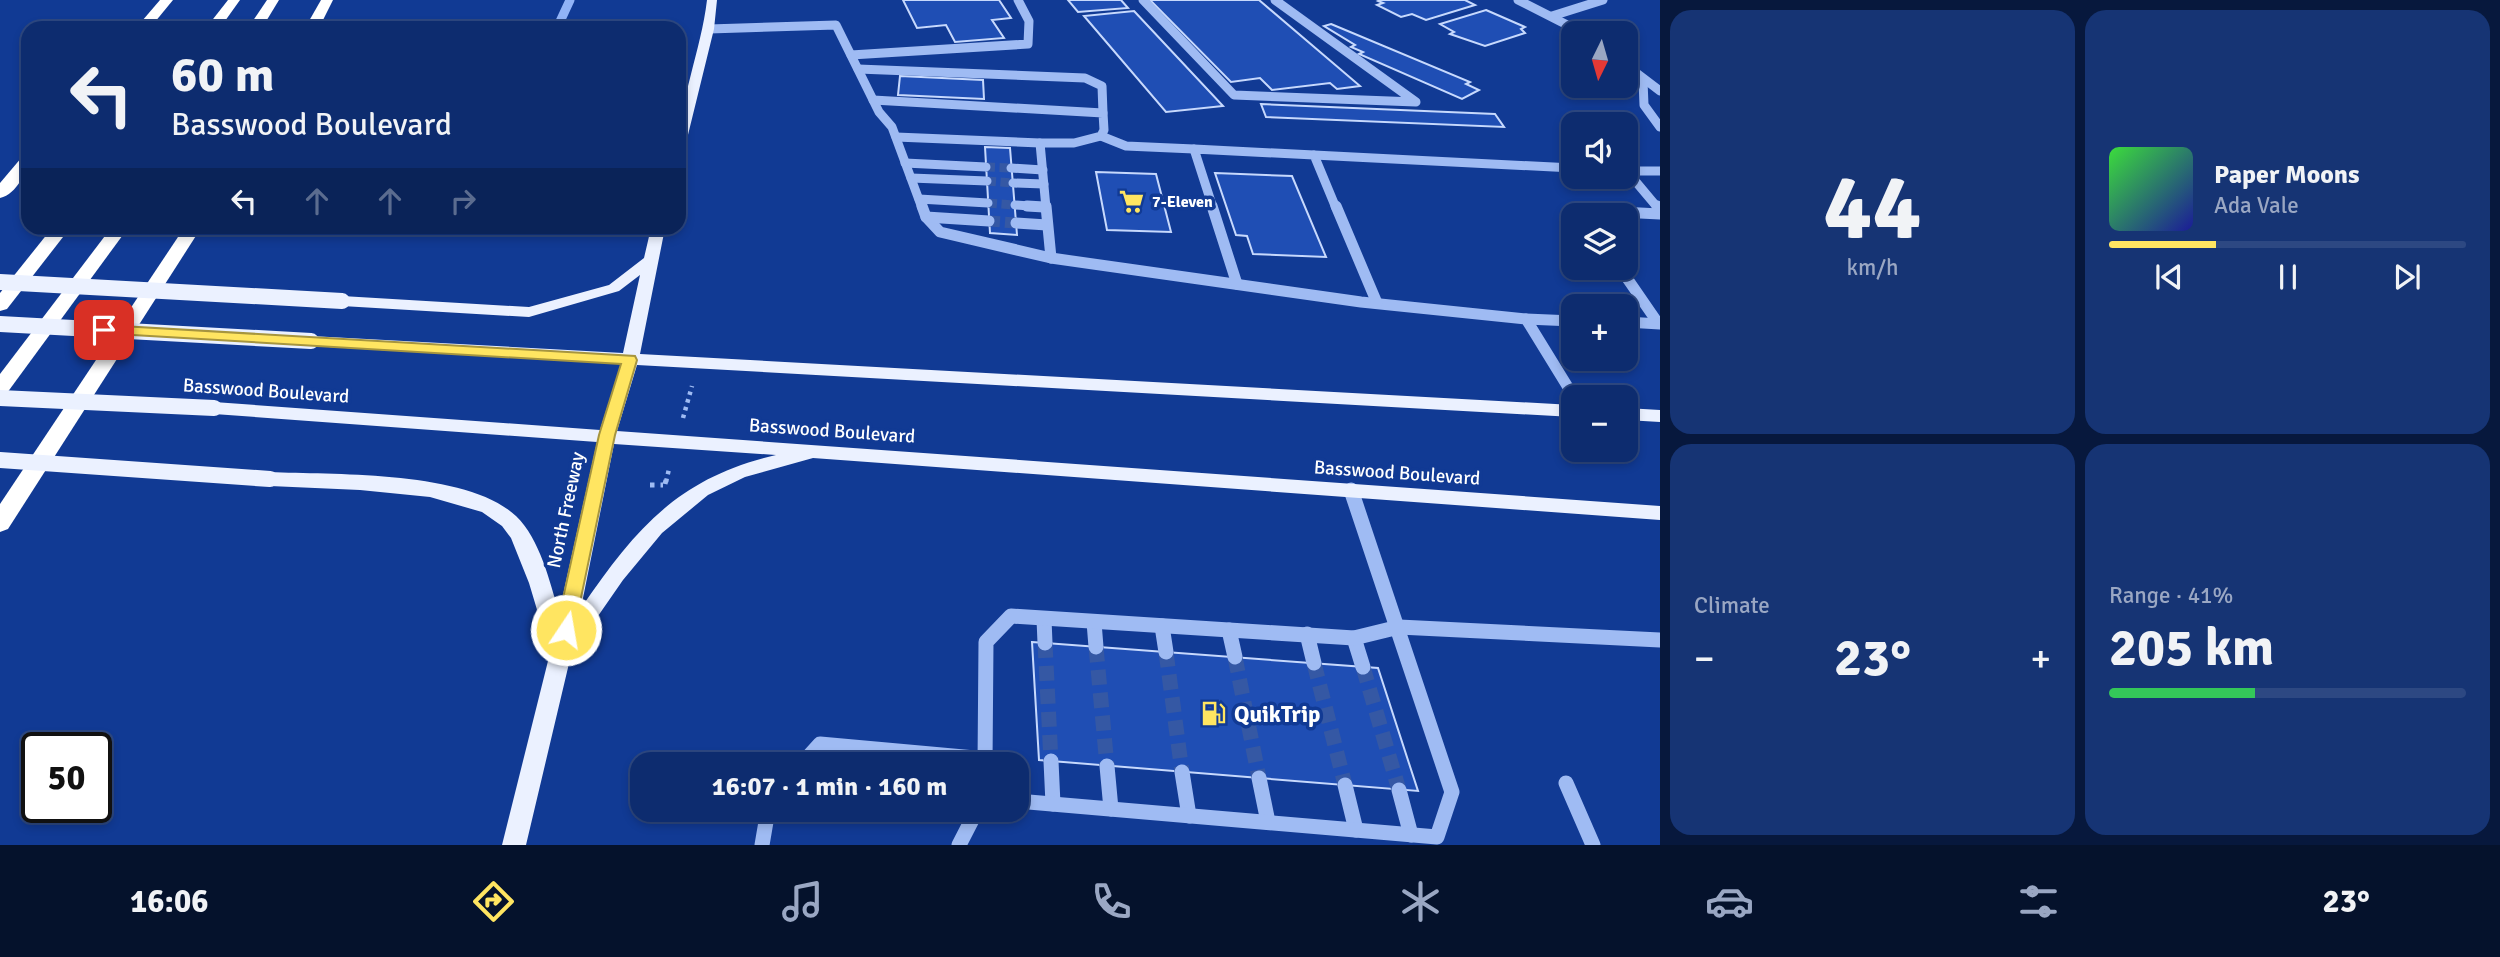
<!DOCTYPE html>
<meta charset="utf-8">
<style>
body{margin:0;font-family:Signika,sans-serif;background:#163474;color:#f1f3f6;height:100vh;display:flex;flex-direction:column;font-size:26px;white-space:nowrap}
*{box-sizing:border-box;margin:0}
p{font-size:23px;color:#9aa7c3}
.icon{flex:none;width:38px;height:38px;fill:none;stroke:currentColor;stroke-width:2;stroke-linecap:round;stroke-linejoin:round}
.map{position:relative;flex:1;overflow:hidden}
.sheet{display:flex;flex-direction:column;gap:10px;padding:10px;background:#07183d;width:840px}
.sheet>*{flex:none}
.banner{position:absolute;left:21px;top:21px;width:665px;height:214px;border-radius:21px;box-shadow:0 4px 10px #0003,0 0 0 2px #2d4882;background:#0d2c6f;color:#f1f3f6;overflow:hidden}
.needle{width:46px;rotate:185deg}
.buttons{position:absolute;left:1561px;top:21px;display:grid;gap:14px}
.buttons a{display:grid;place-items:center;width:77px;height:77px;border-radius:14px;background:#0d2c6f;box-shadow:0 4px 10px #0003,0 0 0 2px #2d4882;font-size:35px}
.speed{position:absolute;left:21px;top:732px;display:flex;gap:14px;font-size:35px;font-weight:700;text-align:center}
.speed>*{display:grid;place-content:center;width:91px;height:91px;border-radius:50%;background:#0d2c6f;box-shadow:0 4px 10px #0003,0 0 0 2px #2d4882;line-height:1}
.speed .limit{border:4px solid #111;border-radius:10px;background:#fff;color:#111}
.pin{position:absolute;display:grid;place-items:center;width:60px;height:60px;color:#fff;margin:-30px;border-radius:14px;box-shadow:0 4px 10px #0006}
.me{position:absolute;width:77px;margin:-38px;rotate:12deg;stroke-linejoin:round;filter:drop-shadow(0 0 5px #0008)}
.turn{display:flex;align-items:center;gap:24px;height:147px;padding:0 35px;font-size:32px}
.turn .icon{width:91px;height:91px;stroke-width:2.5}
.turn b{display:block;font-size:49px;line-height:60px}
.lanes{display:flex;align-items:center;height:66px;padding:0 35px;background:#0003;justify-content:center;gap:35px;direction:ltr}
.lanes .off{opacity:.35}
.big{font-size:52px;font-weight:700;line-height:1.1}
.sheet .tile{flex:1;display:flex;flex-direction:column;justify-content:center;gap:10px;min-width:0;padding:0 24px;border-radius:21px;background:#163474}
.sheet .dial{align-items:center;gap:0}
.dial b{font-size:91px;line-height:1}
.song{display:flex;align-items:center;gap:21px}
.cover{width:84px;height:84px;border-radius:10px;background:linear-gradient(135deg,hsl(120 70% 55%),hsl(240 70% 35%))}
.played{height:7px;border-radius:4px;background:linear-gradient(90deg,#ffe561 30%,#2d4882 30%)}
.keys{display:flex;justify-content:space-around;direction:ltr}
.heat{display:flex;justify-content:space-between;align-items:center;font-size:38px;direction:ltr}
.charge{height:10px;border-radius:5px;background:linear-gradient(90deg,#34c759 41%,#2d4882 0)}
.sheet .tiles{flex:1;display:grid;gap:10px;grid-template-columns:repeat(2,1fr)}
.trip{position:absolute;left:630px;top:752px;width:399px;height:70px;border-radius:21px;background:#0d2c6f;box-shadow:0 4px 10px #0003,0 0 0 2px #2d4882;font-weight:700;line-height:70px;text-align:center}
.dock{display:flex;height:112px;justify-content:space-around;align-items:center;background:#05122c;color:#9aa7c3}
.dock .icon{width:49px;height:49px}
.dock .selected{color:#ffe561}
.dock b{font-size:32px;color:#f1f3f6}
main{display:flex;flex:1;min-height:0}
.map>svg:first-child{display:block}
</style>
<main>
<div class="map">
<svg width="1660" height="845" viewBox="0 0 1660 845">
<rect width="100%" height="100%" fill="#113a94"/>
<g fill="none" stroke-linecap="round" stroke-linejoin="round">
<!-- stream -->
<polyline stroke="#91b3f7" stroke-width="9" points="557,28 570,0"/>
</g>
<!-- building -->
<g fill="#1f4eb4" stroke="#c7d9fd" stroke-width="2">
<polygon points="903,0 999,0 1011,18 992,20 1004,38 955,42 946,25 917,28"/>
<polygon points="1068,0 1121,0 1128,8 1078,12"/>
<polygon points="1150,0 1259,0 1360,86 1337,89 1330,83 1272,90 1260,78 1231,82"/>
<polygon points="1465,0 1475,5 1426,20 1412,14 1401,17 1377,5 1383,3 1378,1 1380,0"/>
<polygon points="1486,10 1525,27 1521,29 1525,33 1485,46 1450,34 1454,32 1440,24"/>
<polygon points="1134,11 1223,106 1166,112 1084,16"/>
<polygon points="1331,24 1470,82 1466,84 1479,90 1462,99 1359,54 1363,52 1351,47 1355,45 1324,26"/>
<polygon points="900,76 983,80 984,99 898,95"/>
<polygon points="1261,104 1495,114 1504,127 1266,117"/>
<polygon points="985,147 1010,148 1017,235 990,233"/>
<polygon points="1096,172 1156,174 1171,232 1107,230"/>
<polygon points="1215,173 1292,176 1326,257 1253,254 1247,236 1236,235"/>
<polygon points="1032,642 1378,668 1418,791 1039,760"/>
</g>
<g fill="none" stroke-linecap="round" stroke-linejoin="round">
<!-- minor-tunnel-far2 -->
<g stroke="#3558a4" stroke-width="9" stroke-dasharray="9 4.5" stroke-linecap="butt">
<polyline points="986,167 1011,168"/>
<polyline points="987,181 1013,183"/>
<polyline points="988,203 1015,205"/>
</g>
<!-- minor-tunnel-far1 -->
<polyline stroke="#3558a4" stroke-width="11" stroke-dasharray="11 5" stroke-linecap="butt" points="989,221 1016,223"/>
<!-- minor-tunnel -->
<g stroke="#3558a4" stroke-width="15" stroke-dasharray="15 8" stroke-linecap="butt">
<polyline points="1045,643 1051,761"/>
<polyline points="1096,647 1107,766"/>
<polyline points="1166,652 1182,772"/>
<polyline points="1235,657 1259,778"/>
<polyline points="1314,663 1345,785"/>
<polyline points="1363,667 1399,790"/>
</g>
<!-- path-far1 -->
<g stroke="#9fbbf3" stroke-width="4.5" stroke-dasharray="3.5 4.5" stroke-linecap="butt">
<polyline points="683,418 692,386"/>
<polyline points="666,482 669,469"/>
</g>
<!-- path -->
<g stroke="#9fbbf3" stroke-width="5" stroke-dasharray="4.5 6" stroke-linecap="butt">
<polyline points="665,484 666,480"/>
<polyline points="650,485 663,485"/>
</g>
<!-- minor-far2 -->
<g stroke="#9fbbf3" stroke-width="9">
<polyline points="1143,0 1234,95 1416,102 1275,0"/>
<polyline points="1518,0 1583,33"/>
<polyline points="1552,16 1603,0"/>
<polyline points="709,29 836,25 879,112 892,127 922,208"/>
<polyline points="851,55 1028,44 1029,21 1018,0"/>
<polyline points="1626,65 1660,91"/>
<polyline points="858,69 1085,78 1102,86 1103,113"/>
<polyline points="1643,81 1644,105 1660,127"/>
<polyline points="873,100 1103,113 1104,130 1101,136 1074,143 1040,143 1046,208"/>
<polyline points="1101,136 1126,146 1194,149"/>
<polyline points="896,137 1040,143"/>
<polyline points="1314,155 1573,168"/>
<polyline points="905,163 986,167"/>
<polyline points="1011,168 1043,170"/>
<polyline points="1626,170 1658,208"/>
<polyline points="1630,171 1660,171"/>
<polyline points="911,178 987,181"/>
<polyline points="1013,183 1044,184"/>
<polyline points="919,199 988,203"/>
<polyline points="1015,205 1044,207"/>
<polyline points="1213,208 1194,149 1314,155 1336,208"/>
</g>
<!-- minor-far1 -->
<g stroke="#9fbbf3" stroke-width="11">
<polyline points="922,206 926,217 940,232 1051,258 1361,302 1526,319 1574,397"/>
<polyline points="1027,206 1044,207"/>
<polyline points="1046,206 1051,258"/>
<polyline points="1212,206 1237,284"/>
<polyline points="1336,206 1377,303"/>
<polyline points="1657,206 1660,210"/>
<polyline points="1584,215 1580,210 1660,214"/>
<polyline points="926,217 989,221"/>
<polyline points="1016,223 1047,225"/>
<polyline points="1620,268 1658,323"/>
<polyline points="1526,319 1573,321"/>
<polyline points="1626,322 1660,324"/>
</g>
<!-- minor -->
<g stroke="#9fbbf3" stroke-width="15">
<polyline points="1044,619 1045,643"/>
<polyline points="1094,622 1096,647"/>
<polyline points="1162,626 1166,652"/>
<polyline points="1229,630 1235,657"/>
<polyline points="1307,634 1314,663"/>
<polyline points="1354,638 1363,667"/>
<polyline points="1051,761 1053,804"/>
<polyline points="801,765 820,744 986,759"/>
<polyline points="985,765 986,642 1011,616 1354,638 1399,627 1660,640"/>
<polyline points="1107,766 1111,809"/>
<polyline points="1182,772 1189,816"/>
<polyline points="1259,778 1268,822"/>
<polyline points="1566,783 1593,845"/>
<polyline points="1345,785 1356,830"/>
<polyline points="1399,790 1411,835"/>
<polyline points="1017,801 1437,837 1452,792 1351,490"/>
<polyline points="762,845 768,810"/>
<polyline points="959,845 977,810"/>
</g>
<!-- major -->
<g fill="#ebf1ff" fill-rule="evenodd">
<path d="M707,0H717L714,29L685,147L679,151C679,99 701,51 707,0Z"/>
<path d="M651,228H665L640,354L1573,405V417L637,365L617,431L1660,506V520L813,458L745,477L708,495L662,533L623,580L571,655L526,845H502L550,653L529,583L511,538L502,526L482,512L430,497L360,490L270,486L263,484L261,479L263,474L270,472C334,475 467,470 516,516C540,539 550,582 559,613L597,442L214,414L205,408L214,402L600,430L621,364L311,346L303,341L311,336L623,353L640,275L619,291L529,317L342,306L334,301L342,296L529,307L609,285L644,258ZM614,444L776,455C678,478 636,528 581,608Z"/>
<polygon points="1626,408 1660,410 1660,422 1626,420"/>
</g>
<!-- highway -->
<g fill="#fff" fill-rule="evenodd">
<polygon points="160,0 173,0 150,28 136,28"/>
<polygon points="228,0 240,0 220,28 206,28"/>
<polygon points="267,0 279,0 262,28 248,28"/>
<polygon points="321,0 333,0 319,28 305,28"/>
<path d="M28,155C28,171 17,194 0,198V183L22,157Z"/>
<polygon points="52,228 70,228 7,309 0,311 0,293"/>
<polygon points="111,228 128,228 7,393 0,395 0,374"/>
<polygon points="184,228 201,228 8,529 0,532 0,504"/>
</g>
<!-- major-bridge -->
<g stroke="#ebf1ff" stroke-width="16">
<polyline points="0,282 342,301"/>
<polyline points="0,324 311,341"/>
<polyline points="0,398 214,408"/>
<polyline points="0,460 270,479"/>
</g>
</g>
<!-- route -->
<polygon fill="#ffe561" stroke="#a6953f" stroke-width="2" points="104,325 635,356 637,360 615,435 573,636 559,636 556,630 599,435 621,364 99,333 97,330"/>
<!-- icons -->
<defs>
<symbol id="supermarket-bare" viewBox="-9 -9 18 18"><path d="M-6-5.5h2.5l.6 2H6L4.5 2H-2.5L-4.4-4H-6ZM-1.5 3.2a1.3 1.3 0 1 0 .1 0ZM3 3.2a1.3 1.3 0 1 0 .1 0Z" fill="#ffe561" stroke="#113a94" stroke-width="2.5" paint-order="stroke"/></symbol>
<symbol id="fuel-bare" viewBox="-9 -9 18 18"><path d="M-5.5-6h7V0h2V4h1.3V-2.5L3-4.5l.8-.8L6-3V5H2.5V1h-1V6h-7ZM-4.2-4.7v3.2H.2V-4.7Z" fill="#ffe561" stroke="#113a94" stroke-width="2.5" paint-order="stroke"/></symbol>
</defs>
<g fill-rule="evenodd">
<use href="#supermarket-bare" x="1114" y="184" width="35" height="35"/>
<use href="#fuel-bare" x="1196" y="696" width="35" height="35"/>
</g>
<g text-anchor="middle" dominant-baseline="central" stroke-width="7" stroke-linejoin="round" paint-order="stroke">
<!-- far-poi labels -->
<g font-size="16" font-weight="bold" fill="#fff" stroke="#113a94" text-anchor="start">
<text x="1152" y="202">7-Eleven</text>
</g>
<!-- street labels -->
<g font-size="19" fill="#fff" stroke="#113a94">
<text transform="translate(266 391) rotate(4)">Basswood Boulevard</text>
<text transform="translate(832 431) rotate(4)">Basswood Boulevard</text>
<text transform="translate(1397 473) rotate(4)">Basswood Boulevard</text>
<text transform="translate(566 510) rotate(-78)">North Freeway</text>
</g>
<!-- near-poi labels -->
<g font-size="23" font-weight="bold" fill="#fff" stroke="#113a94" text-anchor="start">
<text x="1234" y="714">QuikTrip</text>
</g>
</g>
</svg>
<div class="buttons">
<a><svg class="needle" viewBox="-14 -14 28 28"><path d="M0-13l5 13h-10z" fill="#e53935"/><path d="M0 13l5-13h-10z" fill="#9aa7c3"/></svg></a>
<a><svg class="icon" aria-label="sound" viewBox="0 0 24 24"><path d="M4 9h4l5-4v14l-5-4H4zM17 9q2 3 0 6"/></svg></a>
<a><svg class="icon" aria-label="layers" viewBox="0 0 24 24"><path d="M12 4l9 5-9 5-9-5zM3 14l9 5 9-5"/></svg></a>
<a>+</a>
<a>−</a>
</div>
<div class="speed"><div class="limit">50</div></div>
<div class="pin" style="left:104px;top:330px;background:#d93025"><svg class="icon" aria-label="arrive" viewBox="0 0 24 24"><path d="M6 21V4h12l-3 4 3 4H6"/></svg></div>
<svg class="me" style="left:566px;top:630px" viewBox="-20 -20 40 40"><circle r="17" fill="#ffe561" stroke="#fff" stroke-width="3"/><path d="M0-11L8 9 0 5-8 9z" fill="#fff"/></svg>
<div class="trip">16:07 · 1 min · 160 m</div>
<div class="banner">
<div class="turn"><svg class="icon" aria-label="left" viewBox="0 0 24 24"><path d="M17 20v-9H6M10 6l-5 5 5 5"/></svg><div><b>60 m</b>Basswood Boulevard</div></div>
<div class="lanes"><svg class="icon" aria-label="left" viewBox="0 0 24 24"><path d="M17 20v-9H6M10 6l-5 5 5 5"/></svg><svg class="icon off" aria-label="ahead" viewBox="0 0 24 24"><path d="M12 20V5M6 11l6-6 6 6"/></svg><svg class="icon off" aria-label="ahead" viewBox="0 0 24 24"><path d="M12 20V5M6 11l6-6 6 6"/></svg><svg class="icon off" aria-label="right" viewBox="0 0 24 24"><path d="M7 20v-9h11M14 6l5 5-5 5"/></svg></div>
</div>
</div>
<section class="sheet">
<div class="tiles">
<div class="tile dial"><b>44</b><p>km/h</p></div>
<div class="tile">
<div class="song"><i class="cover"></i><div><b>Paper Moons</b><p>Ada Vale</p></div></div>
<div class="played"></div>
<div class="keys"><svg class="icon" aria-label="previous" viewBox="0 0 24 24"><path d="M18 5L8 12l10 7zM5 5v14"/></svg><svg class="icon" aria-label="pause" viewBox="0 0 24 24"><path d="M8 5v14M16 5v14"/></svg><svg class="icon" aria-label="next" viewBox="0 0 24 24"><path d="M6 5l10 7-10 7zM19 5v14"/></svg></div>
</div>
<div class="tile"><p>Climate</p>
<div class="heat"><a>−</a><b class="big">23°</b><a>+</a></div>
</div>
<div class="tile"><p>Range · 41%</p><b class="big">205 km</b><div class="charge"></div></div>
</div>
</section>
</main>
<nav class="dock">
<b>16:06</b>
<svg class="icon selected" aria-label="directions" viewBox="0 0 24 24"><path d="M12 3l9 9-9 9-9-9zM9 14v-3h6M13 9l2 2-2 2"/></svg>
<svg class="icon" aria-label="music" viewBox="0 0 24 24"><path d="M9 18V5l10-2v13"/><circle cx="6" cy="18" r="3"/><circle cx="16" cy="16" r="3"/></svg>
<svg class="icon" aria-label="phone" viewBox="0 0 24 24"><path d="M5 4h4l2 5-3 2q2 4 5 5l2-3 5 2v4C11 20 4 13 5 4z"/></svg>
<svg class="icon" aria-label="climate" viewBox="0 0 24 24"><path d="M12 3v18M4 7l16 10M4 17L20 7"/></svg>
<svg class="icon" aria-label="car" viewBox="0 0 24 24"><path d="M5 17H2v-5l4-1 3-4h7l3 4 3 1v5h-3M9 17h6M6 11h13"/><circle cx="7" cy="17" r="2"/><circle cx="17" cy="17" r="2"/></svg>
<svg class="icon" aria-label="filters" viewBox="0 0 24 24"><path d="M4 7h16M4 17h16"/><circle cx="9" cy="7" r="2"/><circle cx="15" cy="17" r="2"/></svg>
<b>23°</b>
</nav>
